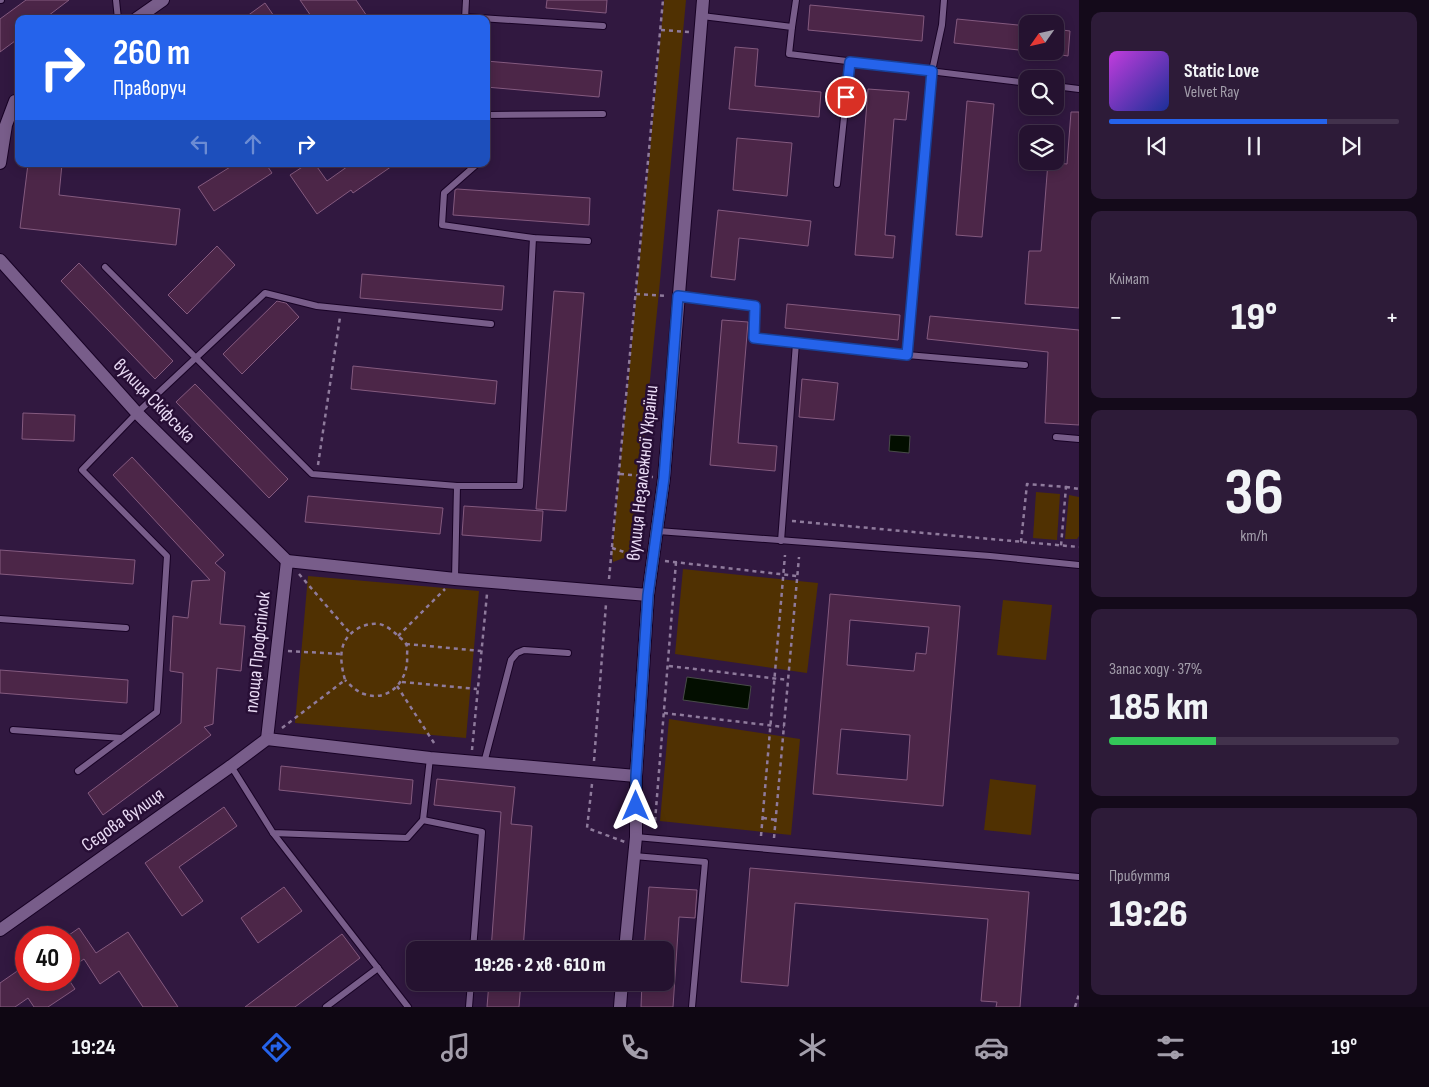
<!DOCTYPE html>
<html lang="uk">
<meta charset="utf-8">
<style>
body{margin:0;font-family:"Sofia Sans Condensed",sans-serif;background:#2d1b38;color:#f1f3f6;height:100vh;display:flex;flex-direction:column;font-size:19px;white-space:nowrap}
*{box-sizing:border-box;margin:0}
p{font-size:16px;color:#a39eab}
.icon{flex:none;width:28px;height:28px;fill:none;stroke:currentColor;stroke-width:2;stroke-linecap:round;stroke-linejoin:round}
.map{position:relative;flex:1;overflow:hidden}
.panel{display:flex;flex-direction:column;gap:12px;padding:12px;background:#140a1a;width:350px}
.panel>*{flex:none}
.guide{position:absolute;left:15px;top:15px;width:475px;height:152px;border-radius:10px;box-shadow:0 2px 12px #0003,0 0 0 1px #42324c;background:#2563eb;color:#fff;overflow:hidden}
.needle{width:32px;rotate:236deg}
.buttons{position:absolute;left:1019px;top:15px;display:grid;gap:10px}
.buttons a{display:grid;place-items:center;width:45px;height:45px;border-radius:10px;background:#251230;box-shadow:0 2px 12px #0003,0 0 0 1px #42324c;font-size:25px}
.speed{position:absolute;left:15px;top:926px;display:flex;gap:10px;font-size:25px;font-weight:700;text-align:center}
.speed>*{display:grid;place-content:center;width:65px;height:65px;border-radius:50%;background:#251230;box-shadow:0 2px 12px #0003,0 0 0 1px #42324c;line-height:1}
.speed .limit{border:8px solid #d22;background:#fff;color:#111}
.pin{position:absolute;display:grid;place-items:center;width:42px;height:42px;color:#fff;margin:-21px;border:2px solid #fff;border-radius:50%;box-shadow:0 1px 5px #0007}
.me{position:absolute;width:55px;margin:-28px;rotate:0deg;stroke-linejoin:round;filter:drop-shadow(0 0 4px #0008)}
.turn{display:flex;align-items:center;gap:18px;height:105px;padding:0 15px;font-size:22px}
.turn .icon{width:65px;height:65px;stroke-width:2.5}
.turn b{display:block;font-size:35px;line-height:42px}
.lanes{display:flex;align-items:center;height:48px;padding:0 15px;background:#0003;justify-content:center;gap:25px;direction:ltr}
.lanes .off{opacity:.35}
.big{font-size:38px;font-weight:800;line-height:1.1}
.panel .tile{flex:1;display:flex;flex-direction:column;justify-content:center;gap:8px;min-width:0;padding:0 18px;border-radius:10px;background:#2d1b38}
.panel .dial{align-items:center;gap:0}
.dial b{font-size:65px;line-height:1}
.song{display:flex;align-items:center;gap:15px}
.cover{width:60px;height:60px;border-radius:8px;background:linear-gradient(135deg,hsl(290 70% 55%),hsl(230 70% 35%))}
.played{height:5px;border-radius:2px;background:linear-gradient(90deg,#2563eb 75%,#42324c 75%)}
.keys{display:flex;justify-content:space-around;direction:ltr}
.heat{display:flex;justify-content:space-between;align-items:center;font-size:28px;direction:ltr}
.charge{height:8px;border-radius:4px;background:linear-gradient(90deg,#34c759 37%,#42324c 0)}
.trip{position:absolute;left:406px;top:941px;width:268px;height:50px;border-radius:10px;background:#251230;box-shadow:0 2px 12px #0003,0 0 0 1px #42324c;font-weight:800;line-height:50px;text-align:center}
.menu{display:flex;height:80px;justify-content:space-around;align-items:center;background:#0f0713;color:#a39eab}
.menu .icon{width:35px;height:35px}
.menu .active{color:#2563eb}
.menu b{font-size:22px;color:#f1f3f6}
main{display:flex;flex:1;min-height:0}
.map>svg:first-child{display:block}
</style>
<main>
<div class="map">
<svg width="1079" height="1007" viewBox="0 0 1079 1007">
<rect width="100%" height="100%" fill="#311840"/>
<!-- green -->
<g fill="#503102">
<polygon points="664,0 686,0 658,302 632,555 613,562 612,553"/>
<polygon points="1036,492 1060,494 1057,540 1033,538"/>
<polygon points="1069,495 1079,497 1079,536 1077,539 1065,539"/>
<polygon points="683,569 818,583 807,673 675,654"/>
<polygon points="308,576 479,591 466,738 295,723"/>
<polygon points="1003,600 1052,605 1046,660 997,655"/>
<polygon points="669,719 800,739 791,835 660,821"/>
<polygon points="990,779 1036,785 1031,835 984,830"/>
</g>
<!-- water -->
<g fill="#030e00" stroke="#484b49">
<polygon points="890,435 910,436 909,453 889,451"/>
<polygon points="687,677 751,686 748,709 683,700"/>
</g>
<!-- building -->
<g fill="#4c2648" stroke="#845a7f" fill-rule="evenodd">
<polygon points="26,0 69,0 44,19 19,19 19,38 0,52 0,19"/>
<polygon points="300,0 356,0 369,19 313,19"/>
<polygon points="547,0 607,0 606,13 546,8"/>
<polygon points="265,3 276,19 243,19"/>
<polygon points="810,5 924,16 922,41 808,30"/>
<polygon points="957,19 1028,26 1028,51 954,43"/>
<polygon points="1055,29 1070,31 1068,56 1055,54"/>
<polygon points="735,47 758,49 755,86 821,92 819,117 729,109"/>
<polygon points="486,61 602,71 599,97 486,87"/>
<polygon points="868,89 909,92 906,120 894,119 885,235 895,236 893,258 855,255"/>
<polygon points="967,101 994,104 982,237 956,235"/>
<polygon points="1071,112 1079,112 1079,308 1025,304 1029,251 1041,251 1048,162 1067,164"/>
<polygon points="737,138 792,143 787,196 733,190"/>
<polygon points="28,164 62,164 59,195 180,209 176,245 20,228"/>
<polygon points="235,164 266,164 272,173 214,211 198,187"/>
<polygon points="307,164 315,164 327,181 351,164 395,164 353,193 351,190 317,214 290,175"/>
<polygon points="457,189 590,198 589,225 453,215 455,190"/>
<polygon points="718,210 811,221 808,246 739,238 735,280 711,277"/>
<polygon points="217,246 235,265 187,314 168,295"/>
<polygon points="79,263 173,361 155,379 61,281"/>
<polygon points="362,274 504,286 502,310 360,298"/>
<polygon points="554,291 584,293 566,511 536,509"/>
<polygon points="277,301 286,303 299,317 242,374 223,354"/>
<polygon points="787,304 900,315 898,340 785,328"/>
<polygon points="930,316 1079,330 1079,425 1045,423 1048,352 927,339"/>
<polygon points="722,320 748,322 738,443 777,446 775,471 710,465"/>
<polygon points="353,366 497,381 495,404 351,389"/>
<polygon points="802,379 838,383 834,420 799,417"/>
<polygon points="195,384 288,479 269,498 176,402"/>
<polygon points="23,413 75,415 74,441 22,439"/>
<polygon points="132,457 224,555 215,563 225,572 220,624 245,626 241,671 217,668 213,724 204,727 211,735 103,815 88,793 181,723 183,673 170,671 173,616 188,618 192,581 210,580 113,475"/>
<polygon points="308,496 443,508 440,534 305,522"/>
<polygon points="464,506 543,511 541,541 462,535"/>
<polygon points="0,550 135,560 133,584 0,574"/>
<path d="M830,594L960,606L943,806L813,794ZM850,620L929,627L926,654L916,653L914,671L847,665ZM841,729L910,735L907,780L837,774Z"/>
<polygon points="0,670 128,680 127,703 0,693"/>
<polygon points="281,766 413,780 411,804 279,790"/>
<polygon points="437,779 515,787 511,824 532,826 523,950 491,950 501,812 434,805"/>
<polygon points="224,807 237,826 179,867 203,901 182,916 145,863"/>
<polygon points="750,868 1029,892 1020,1007 996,1007 997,1002 981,1001 988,919 795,903 788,986 741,982"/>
<polygon points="284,887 302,911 258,943 241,918"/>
<polygon points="649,887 697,890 695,918 679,917 673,1007 641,1007 642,982 665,982 665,950 644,950"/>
<polygon points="79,928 96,953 128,932 178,1007 143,1007 119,971 100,984 84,959 69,969 69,935"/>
<polygon points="342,934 360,958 295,1007 245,1007"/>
<polygon points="26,965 26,980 69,980 75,989 48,1007 34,1007 28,998 15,1007 0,1007 0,983"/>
<polygon points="489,982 521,982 519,1007 487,1007"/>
</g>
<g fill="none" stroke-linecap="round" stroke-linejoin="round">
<defs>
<g id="service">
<polyline points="0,0 1,0"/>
<polyline points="116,0 118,19"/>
<polyline points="702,16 792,27 789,54 1028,83"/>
<polyline points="465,17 603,26"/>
<polyline points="465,19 466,0"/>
<polyline points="792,27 796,0"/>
<polyline points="1055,86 1079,89"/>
<polyline points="486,115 603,114"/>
<polyline points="477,164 444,193 442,225 533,238 588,241"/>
<polyline points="837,184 850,61"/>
<polyline points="105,267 312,474 457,486"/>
<polyline points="678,296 755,306 754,338 907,355 1025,365"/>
<polyline points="907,355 932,71 942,25 944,0"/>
<polyline points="1056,437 1079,439"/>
<polyline points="658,531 990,556 1079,565"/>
<polyline points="781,541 796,343"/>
<polyline points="455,579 457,486 520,486 533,238"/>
<polyline points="0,619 126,628"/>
<polyline points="13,730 122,738"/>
<polyline points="484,763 511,660 517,653 524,650 568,653"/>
<polyline points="231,766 273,833 407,838 423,820 430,758"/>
<polyline points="78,771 157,712 167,556 82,470 137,413 265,293 317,306 491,324"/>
<polyline points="423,820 482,832 473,950"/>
<polyline points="273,833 408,1007"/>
<polyline points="636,837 1079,877"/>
<polyline points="634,856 705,862 692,1007"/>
<polyline points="326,1007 378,968"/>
<polyline points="469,1007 471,982"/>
</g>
<g id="minor">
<polyline points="136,19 163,0"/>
<polyline points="0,163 6,125 15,101"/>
</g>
<g id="tertiary">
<polyline points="0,260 137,413 287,561"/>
<polyline points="267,739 287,561 455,579 648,595"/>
<polyline points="267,739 430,758 636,776"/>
<polyline points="0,930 231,766 267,739"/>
<polyline points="625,950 636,837 636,776 648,595 664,478 703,0"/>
<polyline points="620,1007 622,982"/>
</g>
</defs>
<!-- service casing -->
<use href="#service" stroke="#180225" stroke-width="8"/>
<!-- minor casing -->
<use href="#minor" stroke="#180225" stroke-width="14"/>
<!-- tertiary casing -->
<use href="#tertiary" stroke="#180225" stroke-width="14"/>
<!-- path -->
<g stroke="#8f7b9c" stroke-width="2.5" stroke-dasharray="4 4" stroke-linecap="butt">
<polyline points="661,30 689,32"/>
<polyline points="636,294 667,296"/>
<polyline points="318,465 340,317"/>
<polyline points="620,474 653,477"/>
<polyline points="1066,487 1079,489"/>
<polyline points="792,521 1079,547"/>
<polyline points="1021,542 1027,484 1066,487 1061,546"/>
<polyline points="612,548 642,558"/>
<polyline points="665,561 797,576"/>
<polyline points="299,574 350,633"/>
<polyline points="609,579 663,0"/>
<polyline points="398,636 445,589"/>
<polyline points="406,644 481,651"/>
<polyline points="288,651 341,654"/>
<polyline points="669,666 788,680"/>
<polyline points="402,682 477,689"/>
<polyline points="397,686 436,746"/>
<polyline points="664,713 784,727"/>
<path d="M282,728L345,680C340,661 337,641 357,629C364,625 371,623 379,624C386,625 393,631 398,636C400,638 405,641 406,644C408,647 407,653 407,656C409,680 389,703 364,694C356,691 351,686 345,680"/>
<polyline points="472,750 487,594"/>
<polyline points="594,761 606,604"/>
<polyline points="592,784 587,828 625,842"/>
<polyline points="763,818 776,820"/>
<polyline points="655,821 676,562"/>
<polyline points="761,836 785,555"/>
<polyline points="774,838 799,557"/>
<polyline points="1075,1007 1079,994"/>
</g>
<!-- service -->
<use href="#service" stroke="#785d8a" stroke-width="6"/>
<!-- minor -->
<use href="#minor" stroke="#785d8a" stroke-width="12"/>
<!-- tertiary -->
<use href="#tertiary" stroke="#785d8a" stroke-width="12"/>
</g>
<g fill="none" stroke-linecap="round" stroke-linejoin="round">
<defs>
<polyline id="route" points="636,806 636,776 648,595 664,478 678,296 755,306 754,338 907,355 932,71 850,62 846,97"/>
</defs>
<!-- route casing -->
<use href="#route" stroke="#184099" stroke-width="12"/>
<!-- route -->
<use href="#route" stroke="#2563eb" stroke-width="9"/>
</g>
<g text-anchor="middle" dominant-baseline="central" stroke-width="5" stroke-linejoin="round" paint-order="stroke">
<!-- street labels -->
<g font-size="19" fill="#e9daf4" stroke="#270e35">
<text transform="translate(154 401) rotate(46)">вулиця Скіфська</text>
<text transform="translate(643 473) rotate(-84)">вулиця Незалежної України</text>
<text transform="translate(258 652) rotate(-84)">площа Профспілок</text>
<text transform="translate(123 820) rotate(-35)">Сєдова вулиця</text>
</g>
</g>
</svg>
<div class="buttons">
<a><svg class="needle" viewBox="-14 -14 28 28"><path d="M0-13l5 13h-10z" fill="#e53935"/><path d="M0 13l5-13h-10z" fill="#a39eab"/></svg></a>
<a><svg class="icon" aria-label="search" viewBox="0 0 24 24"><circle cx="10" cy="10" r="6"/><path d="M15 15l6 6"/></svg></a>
<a><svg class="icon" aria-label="layers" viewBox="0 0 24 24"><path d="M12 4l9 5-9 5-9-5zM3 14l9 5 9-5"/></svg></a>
</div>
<div class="speed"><div class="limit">40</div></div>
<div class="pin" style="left:846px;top:97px;background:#d93025"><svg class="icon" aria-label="arrive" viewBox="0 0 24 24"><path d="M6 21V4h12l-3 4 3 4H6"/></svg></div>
<svg class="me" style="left:636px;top:806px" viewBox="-20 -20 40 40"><path d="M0-17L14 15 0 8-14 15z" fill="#2563eb" stroke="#fff" stroke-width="4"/></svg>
<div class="trip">19:26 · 2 хв · 610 m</div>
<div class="guide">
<div class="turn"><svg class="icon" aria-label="right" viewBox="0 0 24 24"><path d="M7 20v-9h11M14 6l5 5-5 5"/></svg><div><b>260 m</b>Праворуч</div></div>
<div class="lanes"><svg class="icon off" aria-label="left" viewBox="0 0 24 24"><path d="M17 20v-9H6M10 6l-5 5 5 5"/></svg><svg class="icon off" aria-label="ahead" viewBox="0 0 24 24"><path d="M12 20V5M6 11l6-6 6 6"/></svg><svg class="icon" aria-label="right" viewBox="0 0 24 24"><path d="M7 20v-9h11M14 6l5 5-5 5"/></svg></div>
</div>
</div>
<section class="panel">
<div class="tile">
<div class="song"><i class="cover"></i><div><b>Static Love</b><p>Velvet Ray</p></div></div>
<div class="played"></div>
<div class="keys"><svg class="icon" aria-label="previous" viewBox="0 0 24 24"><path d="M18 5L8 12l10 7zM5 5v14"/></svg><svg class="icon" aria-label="pause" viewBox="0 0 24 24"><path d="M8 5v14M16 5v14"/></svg><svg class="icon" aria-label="next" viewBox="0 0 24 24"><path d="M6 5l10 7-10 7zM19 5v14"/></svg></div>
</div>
<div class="tile"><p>Клімат</p>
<div class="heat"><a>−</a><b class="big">19°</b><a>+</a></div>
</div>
<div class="tile dial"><b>36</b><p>km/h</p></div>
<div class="tile"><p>Запас ходу · 37%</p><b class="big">185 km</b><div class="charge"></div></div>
<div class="tile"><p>Прибуття</p><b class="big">19:26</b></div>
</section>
</main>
<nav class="menu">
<b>19:24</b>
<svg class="icon active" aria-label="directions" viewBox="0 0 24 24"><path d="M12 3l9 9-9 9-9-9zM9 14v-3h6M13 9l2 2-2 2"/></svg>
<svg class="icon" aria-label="music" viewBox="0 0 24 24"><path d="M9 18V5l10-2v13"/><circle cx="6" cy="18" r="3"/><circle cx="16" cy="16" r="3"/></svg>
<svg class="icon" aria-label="phone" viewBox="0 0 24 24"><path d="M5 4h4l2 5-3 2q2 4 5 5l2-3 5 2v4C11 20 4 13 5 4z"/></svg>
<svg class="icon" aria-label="climate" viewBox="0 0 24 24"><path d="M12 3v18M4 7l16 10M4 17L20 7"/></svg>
<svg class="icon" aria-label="car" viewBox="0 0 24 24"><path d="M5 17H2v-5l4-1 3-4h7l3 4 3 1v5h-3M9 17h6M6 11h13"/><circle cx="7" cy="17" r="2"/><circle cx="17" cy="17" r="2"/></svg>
<svg class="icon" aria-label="filters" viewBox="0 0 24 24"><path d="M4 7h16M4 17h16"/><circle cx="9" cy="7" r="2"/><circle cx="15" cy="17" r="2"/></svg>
<b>19°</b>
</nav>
